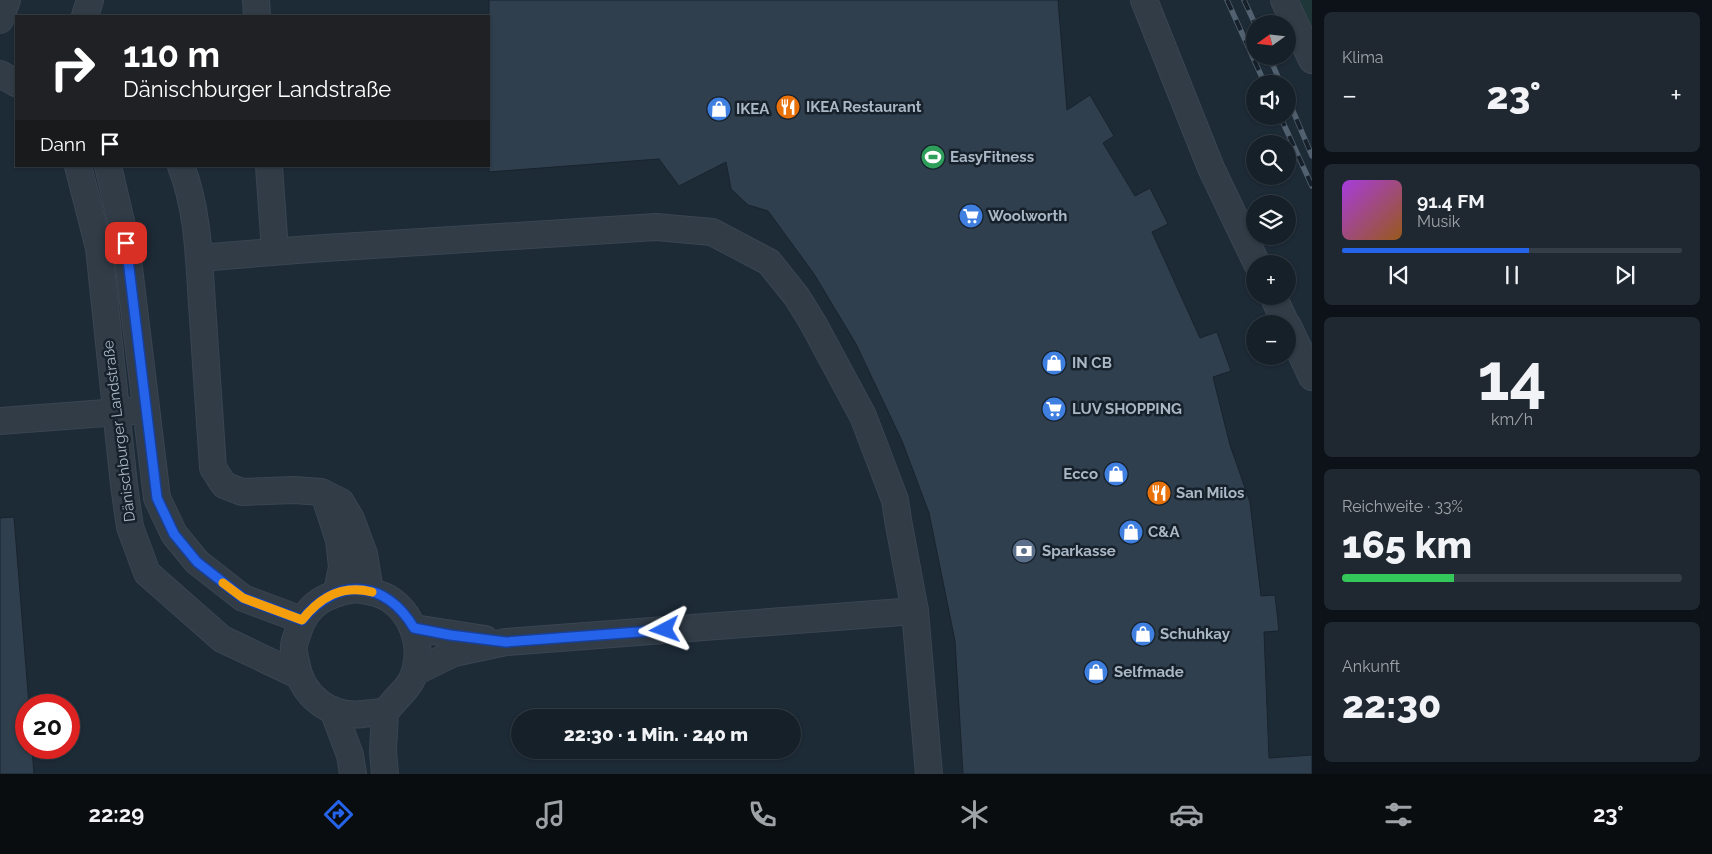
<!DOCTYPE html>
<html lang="de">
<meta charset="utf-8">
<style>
body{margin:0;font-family:Raleway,sans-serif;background:#1f2831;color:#f1f3f6;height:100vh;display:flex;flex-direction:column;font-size:19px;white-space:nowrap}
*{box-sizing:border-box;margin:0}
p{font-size:16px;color:#9ea3a8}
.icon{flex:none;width:28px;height:28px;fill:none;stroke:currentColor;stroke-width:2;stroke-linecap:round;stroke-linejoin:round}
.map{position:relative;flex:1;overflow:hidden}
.sheet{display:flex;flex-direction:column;gap:12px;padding:12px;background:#0c1217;width:400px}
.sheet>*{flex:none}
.guide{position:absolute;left:15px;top:15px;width:475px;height:152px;border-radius:0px;box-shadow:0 1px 4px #0004,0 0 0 1px #353e46;background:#202124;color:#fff;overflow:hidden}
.needle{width:32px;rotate:255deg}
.buttons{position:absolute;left:1246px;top:15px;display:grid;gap:10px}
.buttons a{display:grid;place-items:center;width:50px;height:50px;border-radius:50%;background:#162029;box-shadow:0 1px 4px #0004,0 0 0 1px #353e46;font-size:25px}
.speed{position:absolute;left:15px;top:694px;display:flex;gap:10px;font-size:25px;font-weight:700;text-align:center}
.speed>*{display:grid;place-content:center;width:65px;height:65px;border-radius:50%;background:#162029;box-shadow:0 1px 4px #0004,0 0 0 1px #353e46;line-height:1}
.speed .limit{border:8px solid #d22;background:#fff;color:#111}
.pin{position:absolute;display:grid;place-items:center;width:42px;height:42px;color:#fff;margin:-21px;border-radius:10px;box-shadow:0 2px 8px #0006}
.me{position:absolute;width:55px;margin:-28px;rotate:266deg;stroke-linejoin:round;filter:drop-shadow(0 0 4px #0008)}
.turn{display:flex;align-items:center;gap:18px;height:105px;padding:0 25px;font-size:22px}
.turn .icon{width:65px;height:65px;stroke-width:2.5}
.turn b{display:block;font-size:35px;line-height:42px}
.then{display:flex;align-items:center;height:48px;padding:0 25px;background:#0003;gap:10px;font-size:19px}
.big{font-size:38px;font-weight:800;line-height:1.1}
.sheet .tile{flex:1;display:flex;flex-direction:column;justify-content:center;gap:8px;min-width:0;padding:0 18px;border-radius:8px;background:#1f2831}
.sheet .dial{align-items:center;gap:0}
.dial b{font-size:65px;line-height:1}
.song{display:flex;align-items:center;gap:15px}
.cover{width:60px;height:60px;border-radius:8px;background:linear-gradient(135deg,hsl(280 70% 55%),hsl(30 70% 35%))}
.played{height:5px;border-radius:2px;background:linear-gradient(90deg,#2563eb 55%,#353e46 55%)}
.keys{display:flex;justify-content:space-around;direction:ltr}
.heat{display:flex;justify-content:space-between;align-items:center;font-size:28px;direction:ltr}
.charge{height:8px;border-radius:4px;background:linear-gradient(90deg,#34c759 33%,#353e46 0)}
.trip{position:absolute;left:511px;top:709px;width:290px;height:50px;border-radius:25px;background:#162029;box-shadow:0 1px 4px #0004,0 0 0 1px #353e46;font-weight:800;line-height:50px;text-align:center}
.tabs{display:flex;height:80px;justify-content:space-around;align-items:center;background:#090d10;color:#9ea3a8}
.tabs .icon{width:35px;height:35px}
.tabs .selected{color:#2563eb}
.tabs b{font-size:22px;color:#f1f3f6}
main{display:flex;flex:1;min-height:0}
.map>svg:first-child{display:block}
</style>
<main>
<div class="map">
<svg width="1312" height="774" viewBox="0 0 1312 774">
<rect width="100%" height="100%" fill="#1d2b37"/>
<!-- green -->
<polygon fill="#1f3738" points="1290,0 1312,0 1312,46"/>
<!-- building -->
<g fill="#2f3f4e" stroke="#19232d">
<polygon points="489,0 1058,0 1067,110 1090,95 1114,136 1103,143 1135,196 1150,188 1168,224 1152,232 1200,338 1217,332 1231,371 1213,377 1230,445 1250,502 1261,596 1275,595 1279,631 1264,632 1269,758 1312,755 1312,774 963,774 955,641 929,513 902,441 856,344 814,274 768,211 748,205 731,189 726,162 679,186 659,159 489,172"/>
<polygon points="14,517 29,705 26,705 26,748 32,748 34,774 0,774 0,518"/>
</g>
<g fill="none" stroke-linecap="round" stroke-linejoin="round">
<defs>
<g id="minor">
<polyline points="256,0 257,16"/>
<polyline points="1144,0 1211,168 1257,264"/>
<polyline points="1284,0 1312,60"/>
<polyline points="85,16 90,0"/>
<polyline points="0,20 7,0"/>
<polyline points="0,74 16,83"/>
<polyline points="78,166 99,248 124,485 130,527 147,573 222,639 298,675"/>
<polyline points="108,166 126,243 157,498 174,534 197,562 243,598 302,620"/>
<path d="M181,166C198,209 199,258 202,305C206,359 209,413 213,468L224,485L242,492L294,490L321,492L341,502L351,519L364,554L370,591"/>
<polyline points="269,166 275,251"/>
<polyline points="199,258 310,249 656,227 712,232 769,262 797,297 813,323 863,416 895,500 898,520 915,611 929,774"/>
<polyline points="1273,296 1286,324"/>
<polyline points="1288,326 1312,377"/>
<polyline points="0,421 132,411"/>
<polyline points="327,503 339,540 342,567 337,592"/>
<path d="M355,589C366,591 378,592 388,598C412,613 423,644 415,671C413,681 406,689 399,696C395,700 390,707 386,710C381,713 370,713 363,714C329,718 301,695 296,662C295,657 293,651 294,646C294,642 297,636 298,632C307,603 327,594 355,589Z"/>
<polyline points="414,628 485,639"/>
<polyline points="415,672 454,653 506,642 915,611"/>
<polyline points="333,710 350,755 353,774"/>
<polyline points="385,711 383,751 385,774"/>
</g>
</defs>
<!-- minor casing -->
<use href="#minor" stroke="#3a4551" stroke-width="28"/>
<!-- minor -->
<use href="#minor" stroke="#313c47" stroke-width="26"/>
<defs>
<g id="rail">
<polyline points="1227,0 1265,84"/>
<polyline points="1244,0 1255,24"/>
<polyline points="1269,56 1281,84"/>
<polyline points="1288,99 1312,156"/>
<polyline points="1280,116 1312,186"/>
</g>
</defs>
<!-- rail casing -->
<use href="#rail" stroke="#52616f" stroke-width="5.5"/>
<!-- rail -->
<use href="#rail" stroke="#17212b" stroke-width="4" stroke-dasharray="11" stroke-linecap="butt"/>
</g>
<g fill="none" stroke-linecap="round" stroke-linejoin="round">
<defs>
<path id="route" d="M126,243L157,498L174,534L197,562L243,598L302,620C337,576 386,580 414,628L450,635L506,642L665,630"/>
</defs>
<!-- route casing -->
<use href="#route" stroke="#184099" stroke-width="12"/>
<!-- route -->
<use href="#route" stroke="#2563eb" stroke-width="9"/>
<!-- slow -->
<path stroke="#f59e0b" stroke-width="9" d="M223,583L243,598L302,620C320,597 342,584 372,592"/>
</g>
<!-- icons -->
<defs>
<symbol id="restaurant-disc" viewBox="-11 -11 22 22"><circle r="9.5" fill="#e8710a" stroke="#17212b"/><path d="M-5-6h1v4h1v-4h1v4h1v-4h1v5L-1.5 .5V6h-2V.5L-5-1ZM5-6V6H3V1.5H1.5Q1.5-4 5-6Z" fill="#fff"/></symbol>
<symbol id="shop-disc" viewBox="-11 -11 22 22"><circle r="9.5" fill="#3f7fe0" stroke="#17212b"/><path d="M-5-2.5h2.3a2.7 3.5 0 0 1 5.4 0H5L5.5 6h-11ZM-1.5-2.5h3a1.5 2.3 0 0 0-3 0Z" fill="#fff"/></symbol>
<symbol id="stadium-disc" viewBox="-11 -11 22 22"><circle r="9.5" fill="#2e9e5b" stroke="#17212b"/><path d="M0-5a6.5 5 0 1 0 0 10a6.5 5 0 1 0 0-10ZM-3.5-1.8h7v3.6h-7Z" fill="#fff"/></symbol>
<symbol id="supermarket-disc" viewBox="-11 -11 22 22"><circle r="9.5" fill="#3f7fe0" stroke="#17212b"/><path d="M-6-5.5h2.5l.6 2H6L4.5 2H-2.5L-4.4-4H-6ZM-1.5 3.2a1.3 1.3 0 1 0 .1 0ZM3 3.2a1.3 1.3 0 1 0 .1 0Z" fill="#fff"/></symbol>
<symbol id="bank-disc" viewBox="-11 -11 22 22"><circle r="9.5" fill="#5c6f8a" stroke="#17212b"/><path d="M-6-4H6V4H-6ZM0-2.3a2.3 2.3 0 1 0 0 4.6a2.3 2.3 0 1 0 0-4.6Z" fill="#fff"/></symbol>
</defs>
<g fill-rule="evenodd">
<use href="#restaurant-disc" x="774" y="93" width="28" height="28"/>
<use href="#shop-disc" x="705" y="95" width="28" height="28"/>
<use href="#stadium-disc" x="919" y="143" width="28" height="28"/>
<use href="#supermarket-disc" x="957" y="202" width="28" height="28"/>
<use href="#shop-disc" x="1040" y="349" width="28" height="28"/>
<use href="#supermarket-disc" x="1040" y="395" width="28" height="28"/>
<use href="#shop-disc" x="1102" y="460" width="28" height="28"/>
<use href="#restaurant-disc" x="1145" y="479" width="28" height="28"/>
<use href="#shop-disc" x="1117" y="518" width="28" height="28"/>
<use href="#bank-disc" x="1010" y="537" width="28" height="28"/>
<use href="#shop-disc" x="1129" y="620" width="28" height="28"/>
<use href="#shop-disc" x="1082" y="658" width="28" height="28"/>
</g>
<g text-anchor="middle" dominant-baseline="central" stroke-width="5" stroke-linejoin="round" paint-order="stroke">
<!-- poi labels -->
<g font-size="15" font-weight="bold" fill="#aab7c5" stroke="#17212b" text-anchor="start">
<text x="806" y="107">IKEA Restaurant</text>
<text x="736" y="109">IKEA</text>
<text x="950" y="157">EasyFitness</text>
<text x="988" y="216">Woolworth</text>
<text x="1072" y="363">IN CB</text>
<text x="1072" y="409">LUV SHOPPING</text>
<text x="1098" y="474" text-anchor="end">Ecco</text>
<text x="1176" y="493">San Milos</text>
<text x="1148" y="532">C&amp;A</text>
<text x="1042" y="551">Sparkasse</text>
<text x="1160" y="634">Schuhkay</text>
<text x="1114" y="672">Selfmade</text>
</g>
<!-- street labels -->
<g font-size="15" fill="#aab7c5" stroke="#17212b">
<text transform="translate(119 431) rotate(-97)">Dänischburger Landstraße</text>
</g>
</g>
</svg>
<div class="buttons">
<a><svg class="needle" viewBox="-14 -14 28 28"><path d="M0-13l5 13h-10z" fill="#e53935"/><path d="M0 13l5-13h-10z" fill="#9ea3a8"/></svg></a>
<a><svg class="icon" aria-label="sound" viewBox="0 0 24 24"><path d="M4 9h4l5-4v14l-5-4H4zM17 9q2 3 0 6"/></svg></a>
<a><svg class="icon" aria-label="search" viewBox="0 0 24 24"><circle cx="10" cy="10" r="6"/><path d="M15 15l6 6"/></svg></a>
<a><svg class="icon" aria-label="layers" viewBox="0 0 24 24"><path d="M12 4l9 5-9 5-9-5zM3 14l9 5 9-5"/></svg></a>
<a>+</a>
<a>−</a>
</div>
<div class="speed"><div class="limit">20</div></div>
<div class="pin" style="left:126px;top:243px;background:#d93025"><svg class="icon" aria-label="arrive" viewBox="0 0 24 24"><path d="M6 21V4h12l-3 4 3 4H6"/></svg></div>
<svg class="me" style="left:665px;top:630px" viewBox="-20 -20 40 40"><path d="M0-17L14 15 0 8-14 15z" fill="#2563eb" stroke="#fff" stroke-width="4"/></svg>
<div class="trip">22:30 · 1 Min. · 240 m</div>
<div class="guide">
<div class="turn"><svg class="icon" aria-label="right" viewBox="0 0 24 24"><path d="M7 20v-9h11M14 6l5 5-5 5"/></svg><div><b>110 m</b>Dänischburger Landstraße</div></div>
<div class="then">Dann<svg class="icon" aria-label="arrive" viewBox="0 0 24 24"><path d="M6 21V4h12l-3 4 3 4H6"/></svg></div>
</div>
</div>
<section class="sheet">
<div class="tile"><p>Klima</p>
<div class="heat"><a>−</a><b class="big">23°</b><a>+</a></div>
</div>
<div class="tile">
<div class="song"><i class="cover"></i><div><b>91.4 FM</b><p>Musik</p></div></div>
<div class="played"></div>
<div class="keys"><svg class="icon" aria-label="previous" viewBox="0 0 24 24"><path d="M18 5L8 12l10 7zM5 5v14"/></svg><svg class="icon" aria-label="pause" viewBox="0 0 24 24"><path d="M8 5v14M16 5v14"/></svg><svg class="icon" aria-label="next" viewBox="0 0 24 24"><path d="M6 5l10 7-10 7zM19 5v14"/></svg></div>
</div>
<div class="tile dial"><b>14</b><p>km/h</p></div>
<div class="tile"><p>Reichweite · 33%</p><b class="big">165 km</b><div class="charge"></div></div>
<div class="tile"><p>Ankunft</p><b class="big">22:30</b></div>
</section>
</main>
<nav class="tabs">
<b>22:29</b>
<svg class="icon selected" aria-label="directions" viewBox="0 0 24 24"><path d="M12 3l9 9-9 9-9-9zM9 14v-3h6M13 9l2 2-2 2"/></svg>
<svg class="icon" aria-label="music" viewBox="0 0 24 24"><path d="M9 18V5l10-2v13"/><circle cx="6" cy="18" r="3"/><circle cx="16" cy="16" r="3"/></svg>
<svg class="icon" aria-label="phone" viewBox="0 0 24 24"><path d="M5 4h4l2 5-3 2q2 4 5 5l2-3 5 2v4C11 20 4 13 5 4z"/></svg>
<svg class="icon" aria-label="climate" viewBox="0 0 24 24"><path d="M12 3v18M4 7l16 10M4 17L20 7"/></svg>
<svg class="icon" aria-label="car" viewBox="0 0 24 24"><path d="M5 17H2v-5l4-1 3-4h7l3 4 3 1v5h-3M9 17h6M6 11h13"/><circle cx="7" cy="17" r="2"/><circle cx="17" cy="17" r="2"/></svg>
<svg class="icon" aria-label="filters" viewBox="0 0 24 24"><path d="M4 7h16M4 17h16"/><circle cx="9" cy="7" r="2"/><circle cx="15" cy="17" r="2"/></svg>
<b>23°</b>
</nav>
